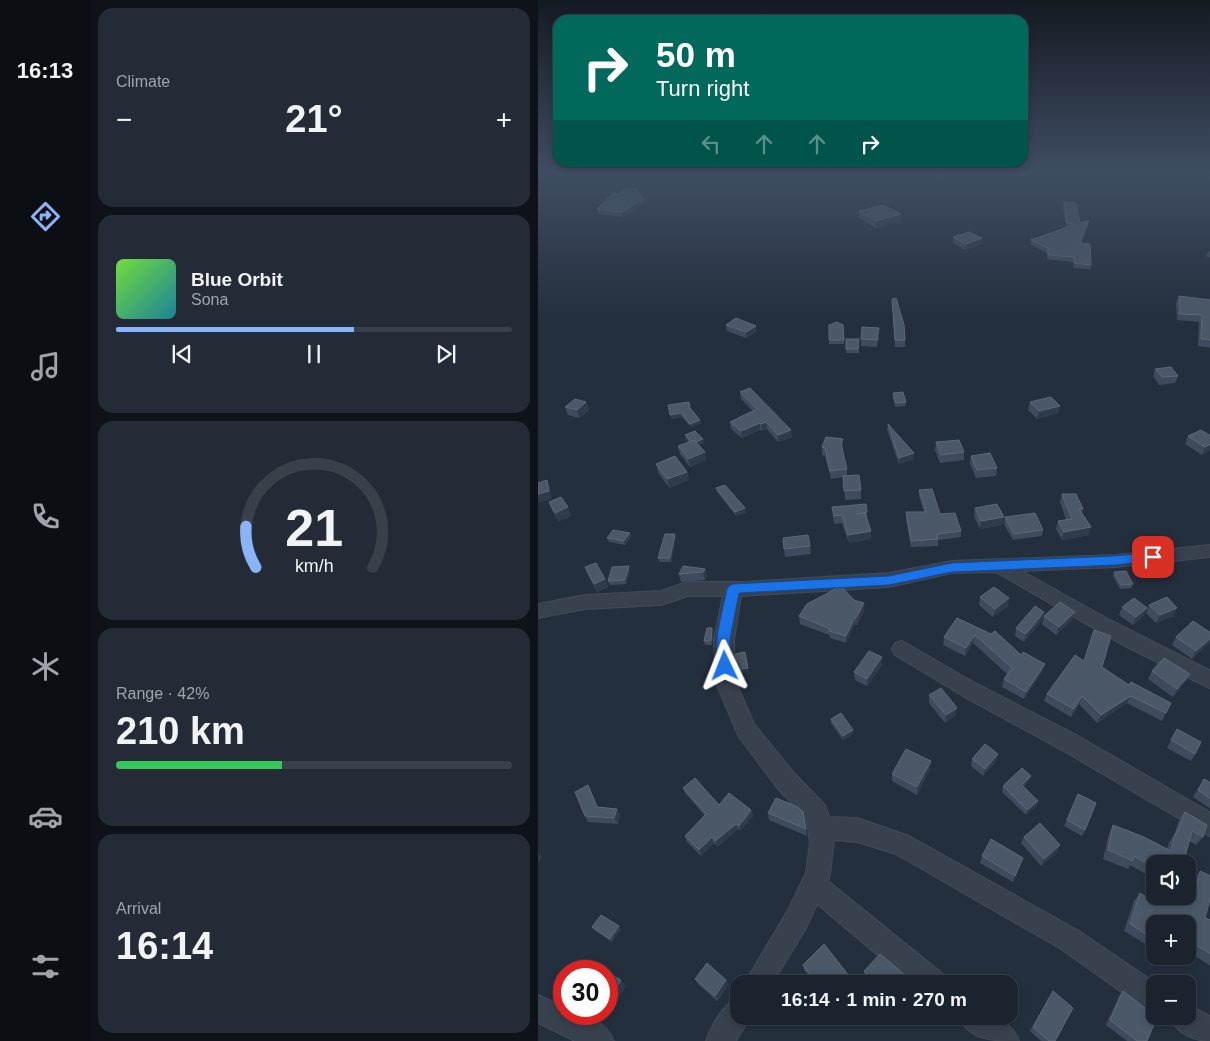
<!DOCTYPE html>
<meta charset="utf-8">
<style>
body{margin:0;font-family:Helvetica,sans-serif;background:#242b36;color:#f1f3f6;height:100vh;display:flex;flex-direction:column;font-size:19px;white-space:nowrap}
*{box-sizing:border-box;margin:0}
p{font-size:16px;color:#a0a4aa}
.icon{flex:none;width:28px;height:28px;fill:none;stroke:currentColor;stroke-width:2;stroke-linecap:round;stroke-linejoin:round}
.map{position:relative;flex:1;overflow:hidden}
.side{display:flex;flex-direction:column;gap:8px;padding:8px;background:#0f1319;width:448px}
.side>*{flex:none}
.top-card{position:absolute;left:15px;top:15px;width:475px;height:152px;border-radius:15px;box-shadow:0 2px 8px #0003,0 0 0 1px #39404a;background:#00695c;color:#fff;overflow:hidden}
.controls{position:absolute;left:608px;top:855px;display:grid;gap:10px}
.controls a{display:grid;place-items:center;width:50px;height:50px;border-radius:10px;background:#1b232e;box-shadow:0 2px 8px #0003,0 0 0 1px #39404a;font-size:25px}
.speed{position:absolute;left:15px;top:960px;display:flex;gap:10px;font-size:25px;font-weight:700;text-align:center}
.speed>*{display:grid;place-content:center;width:65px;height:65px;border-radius:50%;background:#1b232e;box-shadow:0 2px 8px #0003,0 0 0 1px #39404a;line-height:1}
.speed .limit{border:8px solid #d22;background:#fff;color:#111}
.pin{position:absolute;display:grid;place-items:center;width:42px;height:42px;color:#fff;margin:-21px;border-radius:10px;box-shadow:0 2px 8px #0006}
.me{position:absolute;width:55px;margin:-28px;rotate:358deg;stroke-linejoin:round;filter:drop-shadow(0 0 4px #0008)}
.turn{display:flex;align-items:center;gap:18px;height:105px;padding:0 20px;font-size:22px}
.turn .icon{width:65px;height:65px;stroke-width:2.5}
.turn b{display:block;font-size:35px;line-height:42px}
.lanes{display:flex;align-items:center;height:48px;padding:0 20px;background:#0003;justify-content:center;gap:25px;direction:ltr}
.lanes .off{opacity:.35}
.big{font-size:38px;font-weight:700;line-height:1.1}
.side .widget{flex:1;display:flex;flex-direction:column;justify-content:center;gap:8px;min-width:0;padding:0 18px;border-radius:15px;background:#242b36}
.side .dial{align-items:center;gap:0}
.dial svg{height:130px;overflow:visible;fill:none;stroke:#39404a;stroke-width:7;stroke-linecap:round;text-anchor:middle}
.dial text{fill:#f1f3f6;stroke:none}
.song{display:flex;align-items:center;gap:15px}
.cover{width:60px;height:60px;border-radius:8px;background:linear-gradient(135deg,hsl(100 70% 55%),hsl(190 70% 35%))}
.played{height:5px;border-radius:2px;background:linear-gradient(90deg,#8ab4f8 60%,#39404a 60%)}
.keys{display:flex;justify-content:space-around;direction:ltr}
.heat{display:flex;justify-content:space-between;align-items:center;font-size:28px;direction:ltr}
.charge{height:8px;border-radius:4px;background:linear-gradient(90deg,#34c759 42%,#39404a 0)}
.trip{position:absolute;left:192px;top:975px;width:288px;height:50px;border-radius:15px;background:#1b232e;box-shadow:0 2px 8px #0003,0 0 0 1px #39404a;font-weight:700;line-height:50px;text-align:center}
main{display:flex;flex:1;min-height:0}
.dock{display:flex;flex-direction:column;width:90px;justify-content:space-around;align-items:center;background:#0b0e12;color:#a0a4aa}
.dock .icon{width:35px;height:35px}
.dock .active{color:#8ab4f8}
.dock b{font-size:22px;color:#f1f3f6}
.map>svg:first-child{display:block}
</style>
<main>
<nav class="dock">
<b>16:13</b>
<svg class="icon active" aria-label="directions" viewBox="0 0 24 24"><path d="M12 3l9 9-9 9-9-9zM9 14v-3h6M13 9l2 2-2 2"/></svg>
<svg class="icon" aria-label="music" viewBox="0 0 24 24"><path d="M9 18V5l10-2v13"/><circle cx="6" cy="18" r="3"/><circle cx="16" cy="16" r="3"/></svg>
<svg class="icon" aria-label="phone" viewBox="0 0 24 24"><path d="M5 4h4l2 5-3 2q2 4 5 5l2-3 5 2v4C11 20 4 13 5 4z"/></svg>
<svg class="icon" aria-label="climate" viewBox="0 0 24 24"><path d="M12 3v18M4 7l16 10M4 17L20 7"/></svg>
<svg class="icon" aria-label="car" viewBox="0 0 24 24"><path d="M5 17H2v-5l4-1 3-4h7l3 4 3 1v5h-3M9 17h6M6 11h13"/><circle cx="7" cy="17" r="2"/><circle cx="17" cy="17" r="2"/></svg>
<svg class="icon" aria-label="filters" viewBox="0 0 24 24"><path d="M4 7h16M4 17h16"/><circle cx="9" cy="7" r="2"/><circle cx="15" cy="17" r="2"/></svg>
</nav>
<section class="side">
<div class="widget"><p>Climate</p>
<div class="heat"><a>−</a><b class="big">21°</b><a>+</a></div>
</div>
<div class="widget">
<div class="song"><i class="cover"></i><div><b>Blue Orbit</b><p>Sona</p></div></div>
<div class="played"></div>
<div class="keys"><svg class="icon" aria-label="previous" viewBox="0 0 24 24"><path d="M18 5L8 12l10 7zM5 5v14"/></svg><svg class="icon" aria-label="pause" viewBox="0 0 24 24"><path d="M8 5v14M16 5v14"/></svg><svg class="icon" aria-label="next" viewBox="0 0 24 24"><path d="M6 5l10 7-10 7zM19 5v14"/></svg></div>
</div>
<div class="widget dial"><svg viewBox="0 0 100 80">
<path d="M14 69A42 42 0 1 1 86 69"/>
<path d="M14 69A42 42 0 0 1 8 44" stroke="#8ab4f8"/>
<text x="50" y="56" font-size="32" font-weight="700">21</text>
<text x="50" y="72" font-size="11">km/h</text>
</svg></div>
<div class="widget"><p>Range · 42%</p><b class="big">210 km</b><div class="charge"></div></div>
<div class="widget"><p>Arrival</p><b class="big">16:14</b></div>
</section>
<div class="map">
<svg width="673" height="1041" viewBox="0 0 673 1041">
<rect width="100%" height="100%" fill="#242f3e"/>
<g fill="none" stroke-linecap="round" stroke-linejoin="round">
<defs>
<g id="minor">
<polygon points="673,545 673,557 577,567 484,571 572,620 673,671 673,689 585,645 458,572 414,573 351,587 203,596 196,639 197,680 216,724 256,773 287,805 291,817 319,818 371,836 541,931 619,984 616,984 616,1012 606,1008 523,949 358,854 319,842 296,840 292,875 290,881 405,974 408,984 374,984 279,904 268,928 234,984 206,984 250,910 268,873 272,842 268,818 240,789 201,737 177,680 176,639 185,596 150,596 123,605 47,609 0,618 0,604 47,595 123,591 149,582 205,582 351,573 414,561 577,555"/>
<polygon points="364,641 439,684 540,736 673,813 673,837 524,750 425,696 357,655 354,649 357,643"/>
<path d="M0,995L26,1007V1014C46,1014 68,1021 76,1041H37L0,1023Z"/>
<path d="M201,997V1016H213L198,1041H168C174,1025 185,1004 201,997Z"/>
<path d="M649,1004L673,1017V1041C655,1041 638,1033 631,1016H649Z"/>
<path d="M420,1016C447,1016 469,1012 481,1041C455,1041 432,1041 420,1016Z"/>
</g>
</defs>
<!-- minor casing -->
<use href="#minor" stroke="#414a57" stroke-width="2"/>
<!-- minor -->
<use href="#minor" fill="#38414e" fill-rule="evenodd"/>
</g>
<!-- wall -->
<g fill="#3f4b5c">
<polygon points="105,199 106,203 85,217 61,214 59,209"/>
<polygon points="526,202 542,223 550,225 542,243 553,265 552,269 535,268 536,262 509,259 509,253 492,244 493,240 530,227 528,227 525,206"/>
<polygon points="321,211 363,214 363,221 338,228 321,218"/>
<polygon points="415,237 443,244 427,250 415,243"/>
<polygon points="673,251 673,258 668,256 670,252"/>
<polygon points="641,296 673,300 673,348 660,346 661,322 639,320 638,303"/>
<polygon points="354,299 367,340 367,347 357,347"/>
<polygon points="188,325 218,332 208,338 189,331"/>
<polygon points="291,325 305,325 306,344 291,344"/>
<polygon points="341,336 339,347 323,346 323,339"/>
<rect x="308" y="339" width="13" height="14"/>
<polygon points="617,369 640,376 637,383 621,385 615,376"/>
<polygon points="202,392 254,437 240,442 229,429 224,431 222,430 204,438 193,429 192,422 215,411 203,399"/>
<polygon points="355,393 368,402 367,406 357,407 355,397"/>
<polygon points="48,402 51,410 41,418 30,415 27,407"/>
<polygon points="492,402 522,406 520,413 499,419 490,410"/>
<polygon points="152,408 163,423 153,427 144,417 133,419"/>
<polygon points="350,424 376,453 376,459 361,464 349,430"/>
<polygon points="147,435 166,443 161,445 167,452 168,460 152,467 142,454 140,446 151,442 148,439"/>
<polygon points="650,436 673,436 673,450 664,455 647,444"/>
<polygon points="398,442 426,452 426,460 402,463 397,450"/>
<polygon points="284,447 305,447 304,450 309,469 309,476 323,490 323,499 307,500 305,477 293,479 287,456 284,455"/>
<polygon points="433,456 459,468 458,476 438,478 432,464"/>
<polygon points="118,464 149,472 151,480 131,488 120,472"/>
<polygon points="178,488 208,512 198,516 179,492"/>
<polygon points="381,490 402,514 423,531 423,537 400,540 400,546 373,547 368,518 368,512 386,512 381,496"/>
<polygon points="524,494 545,509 544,514 551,535 524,540 518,529 520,521 528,519 522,502"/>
<polygon points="11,502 33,516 21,521 14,510"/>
<polygon points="294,507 329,512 329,519 333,539 311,543 304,523 296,524"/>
<polygon points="437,508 464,525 442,529 436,516"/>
<polygon points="467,517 505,530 504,536 475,540 466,524"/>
<polygon points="92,533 93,537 87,545 71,542 69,538"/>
<polygon points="138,538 133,562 122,562 120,558"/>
<polygon points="245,538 272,546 273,554 247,557"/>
<polygon points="47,567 67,579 70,587 59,592 50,575"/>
<polygon points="167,569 169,577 167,580 143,582 141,574"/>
<polygon points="92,570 88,584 72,585 70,581"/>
<polygon points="576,572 595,584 593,588 582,589 575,576"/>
<polygon points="442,597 470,606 455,617 441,605"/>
<polygon points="316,600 326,603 326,611 319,625 317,624 308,643 292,638 291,635 262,624 261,616"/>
<polygon points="611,605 636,616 618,623 608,613"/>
<polygon points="584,607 606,616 595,625 581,615"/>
<polygon points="506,612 504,620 486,642 477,636 478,628"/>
<polygon points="537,612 534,620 518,635 504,624 506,616"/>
<polygon points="419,618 483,655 504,672 486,699 464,687 466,679 469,674 435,643 427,656 405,645 406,637"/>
<polygon points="174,628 175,632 174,645 167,645 166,641"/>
<polygon points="638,637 671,643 654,659 634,645"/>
<polygon points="546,661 564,667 628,713 624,721 589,703 559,723 541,704 533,717 506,701 509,694"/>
<polygon points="344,665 329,686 317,680 316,672"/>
<polygon points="614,671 652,674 647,682 635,697 610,679"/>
<polygon points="391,695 418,715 407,723 391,703"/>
<polygon points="293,719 315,734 305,740 293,723"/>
<polygon points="639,729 657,754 653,761 629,748"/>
<polygon points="434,759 458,761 445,776 433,766"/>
<polygon points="392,769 379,795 354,781 354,774"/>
<polygon points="493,776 491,781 485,787 500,801 498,806 488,815 464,792 465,786"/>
<polygon points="666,779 673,783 673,809 655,797"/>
<polygon points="145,788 181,805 213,810 215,816 202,831 200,829 179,847 176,843 163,856 149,842 147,836 167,816 148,794"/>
<polygon points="53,791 60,808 82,814 80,824 50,822 47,816"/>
<polygon points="540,794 547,830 544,836 526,826"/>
<polygon points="265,812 269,836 231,820 230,813"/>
<polygon points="647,812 665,837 658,845 651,841 616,864 616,896 656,880 662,871 667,918 673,920 673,966 649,951 649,924 616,924 616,946 614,948 586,931 596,901 602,893 610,898 615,878 592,865 590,869 565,859 571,834 575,825 629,849 631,842 636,835 641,821"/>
<polygon points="486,837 519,852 503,866 483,843"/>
<polygon points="444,856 485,858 475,882 442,863"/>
<polygon points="81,926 83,929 74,942 56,930 54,927"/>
<polygon points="265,965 315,981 315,984 277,984 266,970"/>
<polygon points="326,971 367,975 367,980 364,984 332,984 327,977"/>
<polygon points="157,979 188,980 191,985 179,1001 160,984"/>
<polygon points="585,991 609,1041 589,1041 568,1025 581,996"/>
<polygon points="512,996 517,1041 503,1041 492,1031"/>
</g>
<!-- shaded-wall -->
<g fill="#2f3b4b">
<polygon points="403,173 406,173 397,182 398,179"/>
<polygon points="105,199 106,203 85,217 84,212"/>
<polygon points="363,214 363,221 338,228 338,221"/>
<polygon points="551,220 550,225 541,248 542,243"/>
<polygon points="444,238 443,244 427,250 428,244"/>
<polygon points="218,326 218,332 208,338 208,332"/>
<polygon points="48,402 51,410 41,418 39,410"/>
<polygon points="522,406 520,413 499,419 501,411"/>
<polygon points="143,413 144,417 133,419 132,415"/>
<polygon points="162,420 163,423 153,427 152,424"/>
<polygon points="228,422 229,429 224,431 223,424"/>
<polygon points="222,423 222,430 204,438 203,431"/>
<polygon points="253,430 254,437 240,442 240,435"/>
<polygon points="165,439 166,443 156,447 155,443"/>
<polygon points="305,439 305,447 303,452 303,444"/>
<polygon points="673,444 673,450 664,455 667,447"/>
<polygon points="167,452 168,460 152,467 150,459"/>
<polygon points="376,453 376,459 361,464 361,458"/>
<polygon points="149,472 151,480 131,488 129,479"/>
<polygon points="9,480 12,488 14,499 0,503 0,494"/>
<polygon points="30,507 33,516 21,521 17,513"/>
<polygon points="207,508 208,512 198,516 197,512"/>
<polygon points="466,517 464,525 442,529 443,521"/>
<polygon points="553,527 551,535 524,540 526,532"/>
<polygon points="333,531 333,539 311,543 310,535"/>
<polygon points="92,533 93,537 87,545 86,541"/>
<polygon points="137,534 138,538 133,562 132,558"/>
<polygon points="91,566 92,570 88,584 87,580"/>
<polygon points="167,569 169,577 167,580 165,572"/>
<polygon points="67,579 70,587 59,592 56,584"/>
<polygon points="471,598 470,606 455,617 457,609"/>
<polygon points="326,603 326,611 319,625 318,618"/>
<polygon points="609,608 606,616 595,625 598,617"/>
<polygon points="639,608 636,616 618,623 622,615"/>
<polygon points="506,612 504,620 486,642 488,634"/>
<polygon points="537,612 534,620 518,635 521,627"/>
<polygon points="317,617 317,624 308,643 308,636"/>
<polygon points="174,628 175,632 174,645 173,641"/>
<polygon points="437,635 435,643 427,656 428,648"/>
<polygon points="673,638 673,640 671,643 654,659 658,651"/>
<polygon points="208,656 210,672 201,674 200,670"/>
<polygon points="344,657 344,665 329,686 329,679"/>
<polygon points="507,664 504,672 486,699 488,692"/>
<polygon points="652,674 647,682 635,697 639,689"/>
<polygon points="544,696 541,704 533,717 536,709"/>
<polygon points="593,696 589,703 559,723 563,715"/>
<polygon points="419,708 418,715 407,723 408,715"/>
<polygon points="315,730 315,734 305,740 305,736"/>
<polygon points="460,754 458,761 445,776 447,769"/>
<polygon points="393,761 392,769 379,795 379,787"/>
<polygon points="493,776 491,781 482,790 484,785"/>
<polygon points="500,801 498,806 488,815 489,810"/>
<polygon points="79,809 82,814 80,824 76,818"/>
<polygon points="213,810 215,816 202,831 201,826"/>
<polygon points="198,824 200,829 179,847 177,841"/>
<polygon points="174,837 176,843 163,856 161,850"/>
<polygon points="522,845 519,852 503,866 506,859"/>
<polygon points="0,852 4,857 0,865"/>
<polygon points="81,926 83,929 74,942 72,939"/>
<polygon points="367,975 367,980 364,984 360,984"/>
<polygon points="83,980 88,986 74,1008 69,1003"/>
<polygon points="188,980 191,985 179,1001 177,996"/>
</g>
<!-- building -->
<g fill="#4b5868" stroke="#5c6777">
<polygon points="398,173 403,173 398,179"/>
<polygon points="87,188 99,189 105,199 84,212 59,209 76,193 82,194"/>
<polygon points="526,202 538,203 542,223 551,220 542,243 552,244 553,265 536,263 536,257 510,255 510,248 493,240 538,224 529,223"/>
<polygon points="345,205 363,214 338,221 321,211"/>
<polygon points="431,232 444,238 428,244 415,237"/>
<polygon points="641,296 673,300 673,340 663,339 664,315 642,314"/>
<polygon points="358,298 366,325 367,340 357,340 354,299"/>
<polygon points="198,318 218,326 208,332 188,325"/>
<polygon points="299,322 305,325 306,340 291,340 291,325"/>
<polygon points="324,327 341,328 339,340 323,339"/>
<polygon points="308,339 321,339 320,349 308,349"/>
<polygon points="633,367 640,376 624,377 617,369"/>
<polygon points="212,388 253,430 240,435 228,422 223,424 222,423 203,431 192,422 219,409 202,392"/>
<polygon points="365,392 368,402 358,403 355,393"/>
<polygon points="513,397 522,406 501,411 492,402"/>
<polygon points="37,399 48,402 39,410 27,407"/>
<polygon points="151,402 152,408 162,420 152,424 143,413 132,415 130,405"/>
<polygon points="350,424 376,453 361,458"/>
<polygon points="663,430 673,436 673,444 667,447 650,436"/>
<polygon points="157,431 165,439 158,442 156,440 153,441 147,435"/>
<polygon points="288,437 305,439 303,444 309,469 292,471 287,448 284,447"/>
<polygon points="156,440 167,452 150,459 140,446"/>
<polygon points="421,440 426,452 403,455 398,442"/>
<polygon points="452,453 459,468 439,470 433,456"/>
<polygon points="137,456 149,472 129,479 118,464"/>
<polygon points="321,475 323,490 306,491 305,476"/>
<polygon points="9,480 11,491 0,494 0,483"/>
<polygon points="187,485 207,508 197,512 178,488"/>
<polygon points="394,489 402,514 417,513 423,531 399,534 400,539 373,541 368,512 388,512 381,490"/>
<polygon points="524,494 538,494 545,509 541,509 553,527 526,532 520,521 534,519"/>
<polygon points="23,497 30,507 17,513 11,502"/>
<polygon points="328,504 329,512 318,514 327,513 333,531 310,535 304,515 296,516 294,507"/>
<polygon points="459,504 466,517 443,521 437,508"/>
<polygon points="497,513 505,530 476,534 467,517"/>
<polygon points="75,530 92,533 86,541 69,538"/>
<polygon points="127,534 137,534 132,558 120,558"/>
<polygon points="270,535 272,546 246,549 245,538"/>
<polygon points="58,563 67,579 56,584 47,567"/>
<polygon points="91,566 87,580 70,581 74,567"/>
<polygon points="145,566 167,569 165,572 141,574"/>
<polygon points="588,571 595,584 583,585 576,572"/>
<polygon points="303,586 316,600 326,603 318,618 317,617 308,636 291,631 292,629 261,616 269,604"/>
<polygon points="456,587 471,598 457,609 442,597"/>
<polygon points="629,597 639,608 622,615 611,605"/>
<polygon points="596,598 609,608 598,617 584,607"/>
<polygon points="522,602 537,612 521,627 506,616"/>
<polygon points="497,606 506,612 488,634 478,628"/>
<polygon points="419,618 453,634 457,631 483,655 485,652 507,664 488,692 466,679 474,668 437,635 428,648 406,637"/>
<polygon points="655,621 673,633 673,638 658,651 638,637"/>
<polygon points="169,628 174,628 173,641 166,641"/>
<polygon points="556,630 573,636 564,667 591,685 593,682 633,703 628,713 593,696 563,715 544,696 536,709 509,694 537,655 546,661"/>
<polygon points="331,651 344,657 329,679 316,672"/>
<polygon points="207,652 210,668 200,670 197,654"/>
<polygon points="626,658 652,674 639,689 614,671"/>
<polygon points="403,688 419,708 408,715 391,695"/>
<polygon points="303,713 315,730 305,736 293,719"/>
<polygon points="639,729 663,742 657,754 633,740"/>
<polygon points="447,744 460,754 447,769 434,759"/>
<polygon points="368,749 393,761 379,787 354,774"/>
<polygon points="484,768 493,776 484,785 500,801 489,810 465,786"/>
<polygon points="157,778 181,805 191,793 213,810 201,826 198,824 177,841 174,837 161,850 147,836 168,814 145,788"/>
<polygon points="666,779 673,783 673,799 660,790"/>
<polygon points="50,785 59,807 79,809 76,818 47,816 37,792"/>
<polygon points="540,794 558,803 547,830 529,820"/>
<polygon points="238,798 260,807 265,812 268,829 230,813"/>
<polygon points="647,812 669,825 665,837 654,831 645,864 616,864 616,868 596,856 595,861 570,850 575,825 606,837 633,851 637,834 638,834"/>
<polygon points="502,823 522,845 506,859 486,837"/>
<polygon points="453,839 485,858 477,876 444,856"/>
<polygon points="662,871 673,876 673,895 667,918 673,920 673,954 649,940 649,924 616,924 616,939 592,924 602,893 613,900 616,887 616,896 649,896 649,877 660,882"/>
<polygon points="63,915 81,926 72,939 54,927"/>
<polygon points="286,944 315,981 312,984 279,984 265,965"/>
<polygon points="342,954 367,975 360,984 337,984 326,971"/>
<polygon points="52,961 68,971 45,971"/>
<polygon points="169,963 188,980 177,996 157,979"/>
<polygon points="69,972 83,980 69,1003"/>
<polygon points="515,991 535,1008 517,1041 511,1041 495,1027"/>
<polygon points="585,991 616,1015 616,1016 619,1017 609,1041 599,1041 572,1020"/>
</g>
<!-- sky -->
<linearGradient id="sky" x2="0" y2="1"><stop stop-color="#141a22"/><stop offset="0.54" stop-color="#3f4d63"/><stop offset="1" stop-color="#3f4d63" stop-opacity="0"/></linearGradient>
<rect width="673" height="319" fill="url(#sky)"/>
<!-- route -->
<path fill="#1a73e8" stroke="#114b97" d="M615,552L619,554L621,557L619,560L577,565L414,572L351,585L201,593L192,639L193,666L191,670L187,672L182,670C172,651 185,610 189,589L191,586L195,584L351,576L414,563L577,556Z"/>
</svg>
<div class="controls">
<a><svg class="icon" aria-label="sound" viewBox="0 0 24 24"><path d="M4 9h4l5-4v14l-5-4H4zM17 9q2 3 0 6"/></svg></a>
<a>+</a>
<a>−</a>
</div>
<div class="speed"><div class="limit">30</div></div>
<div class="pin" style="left:615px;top:557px;background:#d93025"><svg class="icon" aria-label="arrive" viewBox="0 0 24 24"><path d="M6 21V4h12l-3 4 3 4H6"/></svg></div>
<svg class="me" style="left:187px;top:666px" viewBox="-20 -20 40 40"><path d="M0-17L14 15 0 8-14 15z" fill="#1a73e8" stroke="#fff" stroke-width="4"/></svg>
<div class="trip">16:14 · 1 min · 270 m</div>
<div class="top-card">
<div class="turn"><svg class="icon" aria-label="right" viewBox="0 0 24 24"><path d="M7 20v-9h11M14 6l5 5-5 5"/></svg><div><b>50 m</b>Turn right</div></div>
<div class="lanes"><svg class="icon off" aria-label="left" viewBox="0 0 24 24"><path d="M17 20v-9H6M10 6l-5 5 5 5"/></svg><svg class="icon off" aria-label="ahead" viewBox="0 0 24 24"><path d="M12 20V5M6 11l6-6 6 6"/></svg><svg class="icon off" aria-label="ahead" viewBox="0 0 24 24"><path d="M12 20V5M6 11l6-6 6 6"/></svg><svg class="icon" aria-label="right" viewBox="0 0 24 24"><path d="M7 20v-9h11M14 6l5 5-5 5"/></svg></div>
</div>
</div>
</main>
